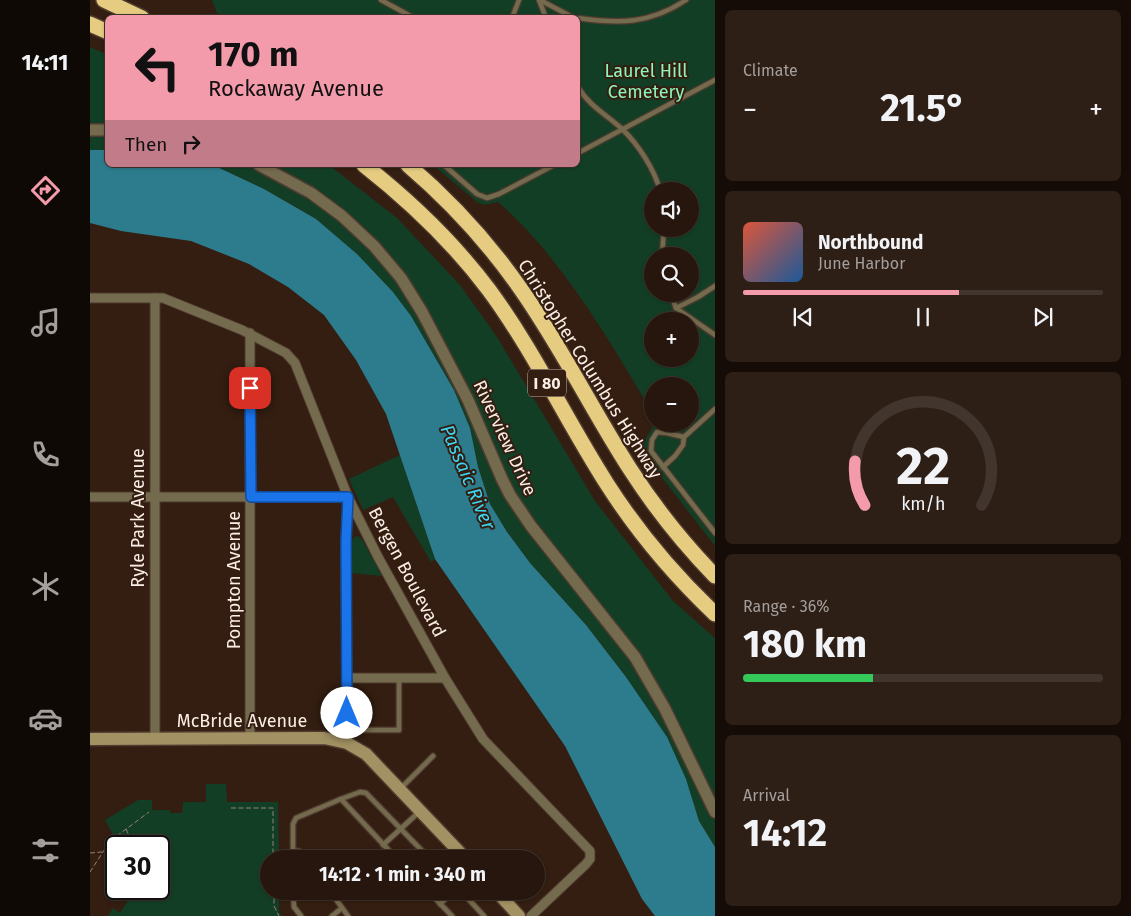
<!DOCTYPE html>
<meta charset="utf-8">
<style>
body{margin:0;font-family:"Fira Sans",sans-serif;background:#2e1f16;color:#f1f3f6;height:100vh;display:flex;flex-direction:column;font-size:19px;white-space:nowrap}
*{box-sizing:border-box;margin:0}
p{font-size:16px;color:#a49f9d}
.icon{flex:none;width:28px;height:28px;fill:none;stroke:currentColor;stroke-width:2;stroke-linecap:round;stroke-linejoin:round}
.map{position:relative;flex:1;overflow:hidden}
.panel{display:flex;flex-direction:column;gap:10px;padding:10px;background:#150c07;width:416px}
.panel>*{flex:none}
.top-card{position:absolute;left:15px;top:15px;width:475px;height:152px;border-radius:8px;box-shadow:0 1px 4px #0004,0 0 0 1px #42352e;background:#f39aab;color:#111;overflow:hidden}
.fabs{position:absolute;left:554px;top:182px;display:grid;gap:10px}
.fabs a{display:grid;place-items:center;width:55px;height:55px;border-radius:50%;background:#26160d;box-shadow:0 1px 4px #0004,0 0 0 1px #42352e;font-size:25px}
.speed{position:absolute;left:15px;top:835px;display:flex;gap:10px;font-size:25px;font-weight:700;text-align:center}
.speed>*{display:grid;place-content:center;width:65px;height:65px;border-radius:50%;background:#26160d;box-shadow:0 1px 4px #0004,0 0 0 1px #42352e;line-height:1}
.speed .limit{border:2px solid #111;border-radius:8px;background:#fff;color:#111}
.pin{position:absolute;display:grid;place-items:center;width:42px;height:42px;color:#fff;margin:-21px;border-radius:10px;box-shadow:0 2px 8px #0006}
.me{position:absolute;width:55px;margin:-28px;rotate:0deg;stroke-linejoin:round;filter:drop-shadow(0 0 4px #0008)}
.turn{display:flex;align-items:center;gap:18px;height:105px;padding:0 20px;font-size:22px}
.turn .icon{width:65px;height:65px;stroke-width:2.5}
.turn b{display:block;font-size:35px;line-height:42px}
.then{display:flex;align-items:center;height:48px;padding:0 20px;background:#0003;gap:10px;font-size:19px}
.big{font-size:38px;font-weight:700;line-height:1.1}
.panel .card{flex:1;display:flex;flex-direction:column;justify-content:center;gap:8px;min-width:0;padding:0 18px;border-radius:8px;background:#2e1f16}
.panel .dial{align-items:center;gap:0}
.dial svg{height:130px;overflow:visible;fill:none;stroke:#42352e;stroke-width:7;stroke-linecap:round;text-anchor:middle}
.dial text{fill:#f1f3f6;stroke:none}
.song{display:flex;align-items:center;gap:15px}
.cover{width:60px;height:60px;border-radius:8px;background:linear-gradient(135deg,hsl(10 70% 55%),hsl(210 70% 35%))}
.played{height:5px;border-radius:2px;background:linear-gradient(90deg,#f39aab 60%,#42352e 60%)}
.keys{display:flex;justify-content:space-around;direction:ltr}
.heat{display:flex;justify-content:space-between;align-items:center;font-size:28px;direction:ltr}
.charge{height:8px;border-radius:4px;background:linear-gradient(90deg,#34c759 36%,#42352e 0)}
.trip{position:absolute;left:170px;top:850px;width:285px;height:50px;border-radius:25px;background:#26160d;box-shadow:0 1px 4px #0004,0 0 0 1px #42352e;font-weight:700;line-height:50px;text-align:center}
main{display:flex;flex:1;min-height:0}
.dock{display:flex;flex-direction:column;width:90px;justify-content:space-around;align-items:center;background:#0f0905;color:#a49f9d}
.dock .icon{width:35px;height:35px}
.dock .active{color:#f39aab}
.dock b{font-size:22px;color:#f1f3f6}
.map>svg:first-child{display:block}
</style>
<main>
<nav class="dock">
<b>14:11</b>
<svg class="icon active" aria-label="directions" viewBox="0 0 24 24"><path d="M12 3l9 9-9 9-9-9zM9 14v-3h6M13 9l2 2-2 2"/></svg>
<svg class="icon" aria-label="music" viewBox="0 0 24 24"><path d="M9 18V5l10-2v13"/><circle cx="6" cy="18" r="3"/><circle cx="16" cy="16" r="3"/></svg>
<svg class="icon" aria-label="phone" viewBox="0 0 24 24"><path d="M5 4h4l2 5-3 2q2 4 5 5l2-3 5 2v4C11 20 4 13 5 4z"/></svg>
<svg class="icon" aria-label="climate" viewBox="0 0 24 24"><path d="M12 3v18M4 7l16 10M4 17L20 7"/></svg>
<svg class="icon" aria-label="car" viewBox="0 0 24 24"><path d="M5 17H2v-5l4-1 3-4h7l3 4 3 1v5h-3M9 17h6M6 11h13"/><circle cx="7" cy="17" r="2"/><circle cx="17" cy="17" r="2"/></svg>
<svg class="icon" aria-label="filters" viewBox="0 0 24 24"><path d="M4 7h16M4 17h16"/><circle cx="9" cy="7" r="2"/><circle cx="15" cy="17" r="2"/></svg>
</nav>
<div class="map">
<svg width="625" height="916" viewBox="0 0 625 916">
<rect width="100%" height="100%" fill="#331e11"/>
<!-- green -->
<g fill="#133e26" fill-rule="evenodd">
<path d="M122,0H625V546L556,457L553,444L564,424H600V386H562V412C519,340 472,258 408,202L394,205L387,202L343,165H488V18L139,17L127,13ZM562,191H600V229H562ZM562,256H600V294H562ZM562,321H600V359H562Z"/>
<polygon points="0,47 18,55 17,150 0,150"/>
<polygon points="123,165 239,165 307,218 370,285 407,337 505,501 583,601 625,638 625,847 609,821 596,779 577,737 536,677 496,625 440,563 417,532 400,504 388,467 380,428 364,390 321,316 303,292 267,254 226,219 174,189"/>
<polygon points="310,455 345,559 341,562 303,497 273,510 259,479"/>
<polygon points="268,536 272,539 292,576 261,573 262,540 265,537"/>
<polygon points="116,784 136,784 137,802 188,802 189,859 179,859 179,891 189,891 189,912 192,916 18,916 23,908 30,913 43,893 37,889 69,889 69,846 26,846 26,862 15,855 25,838 15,820 48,800 62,800 62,810 80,810 80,813 92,813 93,802 116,802"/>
</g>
<!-- water -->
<polygon fill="#2d7c8d" points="0,150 17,150 18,165 123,165 174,189 226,219 267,254 303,292 321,316 364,390 380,428 388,467 400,504 417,532 440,563 496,625 536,677 577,737 596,779 609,821 625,847 625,916 565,916 552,899 475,746 345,559 296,414 266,360 234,315 198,287 159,264 101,241 31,231 0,223"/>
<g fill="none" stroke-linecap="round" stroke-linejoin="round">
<defs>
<g id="service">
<polyline points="291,0 324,18"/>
<polyline points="449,0 456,18"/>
<polyline points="450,0 484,18"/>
<polyline points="422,18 429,0"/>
<path d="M488,18C529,24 560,24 596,0"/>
<path d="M488,87C499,106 517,115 532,129C548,144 565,170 570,191"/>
<polyline points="488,153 625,80"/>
<polyline points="354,165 387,194 397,198 409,194 464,165"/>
<polyline points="572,256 574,229"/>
<polyline points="581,294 586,308 625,335"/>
<polyline points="586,308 608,297 625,286"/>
<polyline points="594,437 577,433 567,432 562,440 561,451 625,533"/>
<polyline points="573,467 585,456 593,445 594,437 625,409"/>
<polyline points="258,730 309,730 309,678"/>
<polyline points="311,788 343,756"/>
<polyline points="251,799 270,792 276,793 340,859"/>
<polyline points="293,845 329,812"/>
<polyline points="203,851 209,851 215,859"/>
<polyline points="203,859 203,824 206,818 251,799 307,859"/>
<polyline points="203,891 204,907 211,916"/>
<polyline points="240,891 258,916"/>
<polyline points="338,891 362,916"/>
<polyline points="371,891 394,916"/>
<polyline points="350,904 364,891"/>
<polyline points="242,916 252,908"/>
</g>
<g id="minor">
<polyline points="0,298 73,298 152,330 196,353 205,363 258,497 288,557 355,678 393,739 500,851 500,859 496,864 441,916"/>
<polyline points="0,497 258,497"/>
<polyline points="257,678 355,678"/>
<polyline points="65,738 65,298"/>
<polyline points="160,738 160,333"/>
<polyline points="257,743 256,541 258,499"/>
</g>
<g id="tertiary">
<polyline points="0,130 18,130"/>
<polyline points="169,165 221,193 252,216 284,246 311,278 332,312 378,400 412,479 420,495 441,526 545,657 575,709 625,812"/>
</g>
<g id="secondary">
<polyline points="0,739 234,738 257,743 276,754 376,859"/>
<polyline points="406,891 429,916"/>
</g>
<g id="motorway">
<polyline points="14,0 52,18"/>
<polyline points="0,24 18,32"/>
<path d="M274,165C321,202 363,242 399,290C444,351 476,420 517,484C547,531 584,575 625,614"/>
<path d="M318,165C360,201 398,242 430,288C471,346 502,410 540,469C565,508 593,543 625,576"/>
</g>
</defs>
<!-- service casing -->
<use href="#service" stroke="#4f3b2f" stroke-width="7"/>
<!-- minor casing -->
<use href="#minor" stroke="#4f3b2f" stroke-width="11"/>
<!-- tertiary casing -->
<use href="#tertiary" stroke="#4f3b2f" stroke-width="14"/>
<!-- secondary casing -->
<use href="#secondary" stroke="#4f3b2f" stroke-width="15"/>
<!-- motorway casing -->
<use href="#motorway" stroke="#4f3b2f" stroke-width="18"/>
<!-- path -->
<g stroke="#948378" stroke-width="1" stroke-dasharray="5 2.5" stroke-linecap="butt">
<polyline points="141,808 183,808 183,859"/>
<polyline points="36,829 41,840 39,846"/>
<polyline points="18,845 26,850"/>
<polyline points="0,853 12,852"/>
<polyline points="0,872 20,841 59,812"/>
<polyline points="184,891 184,906 189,916"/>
</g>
<!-- service -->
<use href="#service" stroke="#746a4d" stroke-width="4.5"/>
<!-- minor -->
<use href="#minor" stroke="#746a4d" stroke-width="9"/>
<!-- tertiary -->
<use href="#tertiary" stroke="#746a4d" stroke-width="11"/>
<!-- secondary -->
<use href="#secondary" stroke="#a29263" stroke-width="12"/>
<!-- motorway -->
<use href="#motorway" stroke="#e5cc81" stroke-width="15"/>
</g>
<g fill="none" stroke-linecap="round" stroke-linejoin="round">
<defs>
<polyline id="route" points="160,388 161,497 258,497 256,541 257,713"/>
</defs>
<!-- route casing -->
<use href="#route" stroke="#114b97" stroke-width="12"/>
<!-- route -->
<use href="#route" stroke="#1a73e8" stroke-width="9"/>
</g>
<g text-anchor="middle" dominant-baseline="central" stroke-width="4" stroke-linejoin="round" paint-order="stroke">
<!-- shield labels -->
<rect fill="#331e11" stroke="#c0b0a5" stroke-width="1" x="438" y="369.5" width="38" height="27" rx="4"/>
<g font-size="16" font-weight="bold" fill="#fceee5">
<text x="457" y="383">I 80</text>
</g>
<!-- park labels -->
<g font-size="18" fill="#8ef4b7" stroke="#331e11">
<text x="556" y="71">Laurel Hill<tspan x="556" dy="21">Cemetery</tspan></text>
</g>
<!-- street labels -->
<g font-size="18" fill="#fceee5" stroke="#331e11">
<text transform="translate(500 369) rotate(58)">Christopher Columbus Highway</text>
<text transform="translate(415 438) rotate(65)">Riverview Drive</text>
<text transform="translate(48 518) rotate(-90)">Ryle Park Avenue</text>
<text transform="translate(317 572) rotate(62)">Bergen Boulevard</text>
<text transform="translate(144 580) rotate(-90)">Pompton Avenue</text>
<text x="152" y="721">McBride Avenue</text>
</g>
<!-- water labels -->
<g font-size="19" font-style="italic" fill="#3cd5f3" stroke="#331e11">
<text transform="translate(378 477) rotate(67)">Passaic River</text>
</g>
</g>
</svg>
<div class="fabs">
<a><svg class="icon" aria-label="sound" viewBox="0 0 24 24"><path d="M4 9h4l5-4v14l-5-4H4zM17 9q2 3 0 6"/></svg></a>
<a><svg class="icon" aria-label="search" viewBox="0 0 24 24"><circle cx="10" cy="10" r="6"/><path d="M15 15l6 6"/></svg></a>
<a>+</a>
<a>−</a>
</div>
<div class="speed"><div class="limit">30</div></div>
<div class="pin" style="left:160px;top:388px;background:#d93025"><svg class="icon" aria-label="arrive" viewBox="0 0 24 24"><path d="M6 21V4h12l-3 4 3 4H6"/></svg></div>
<svg class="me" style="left:257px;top:713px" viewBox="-20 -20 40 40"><circle r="19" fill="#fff"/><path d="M0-13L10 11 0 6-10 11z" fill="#1a73e8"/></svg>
<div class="trip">14:12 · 1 min · 340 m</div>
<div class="top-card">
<div class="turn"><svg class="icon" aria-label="left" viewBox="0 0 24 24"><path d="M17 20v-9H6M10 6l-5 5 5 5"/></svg><div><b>170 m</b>Rockaway Avenue</div></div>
<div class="then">Then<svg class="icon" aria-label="right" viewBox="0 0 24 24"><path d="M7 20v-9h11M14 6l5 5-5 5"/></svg></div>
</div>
</div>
<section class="panel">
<div class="card"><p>Climate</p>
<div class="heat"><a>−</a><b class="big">21.5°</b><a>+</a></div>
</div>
<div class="card">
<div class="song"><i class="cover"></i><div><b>Northbound</b><p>June Harbor</p></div></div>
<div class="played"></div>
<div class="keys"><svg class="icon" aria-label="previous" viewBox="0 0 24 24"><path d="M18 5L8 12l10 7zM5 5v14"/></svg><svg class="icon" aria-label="pause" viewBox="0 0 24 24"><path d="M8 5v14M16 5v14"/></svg><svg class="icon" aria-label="next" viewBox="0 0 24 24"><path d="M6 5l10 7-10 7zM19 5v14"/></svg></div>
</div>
<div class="card dial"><svg viewBox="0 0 100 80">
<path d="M14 69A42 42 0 1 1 86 69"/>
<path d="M14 69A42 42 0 0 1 8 42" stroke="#f39aab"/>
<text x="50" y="56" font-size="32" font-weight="700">22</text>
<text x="50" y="72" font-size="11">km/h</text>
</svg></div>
<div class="card"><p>Range · 36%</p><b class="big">180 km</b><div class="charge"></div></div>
<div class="card"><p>Arrival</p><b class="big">14:12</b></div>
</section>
</main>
